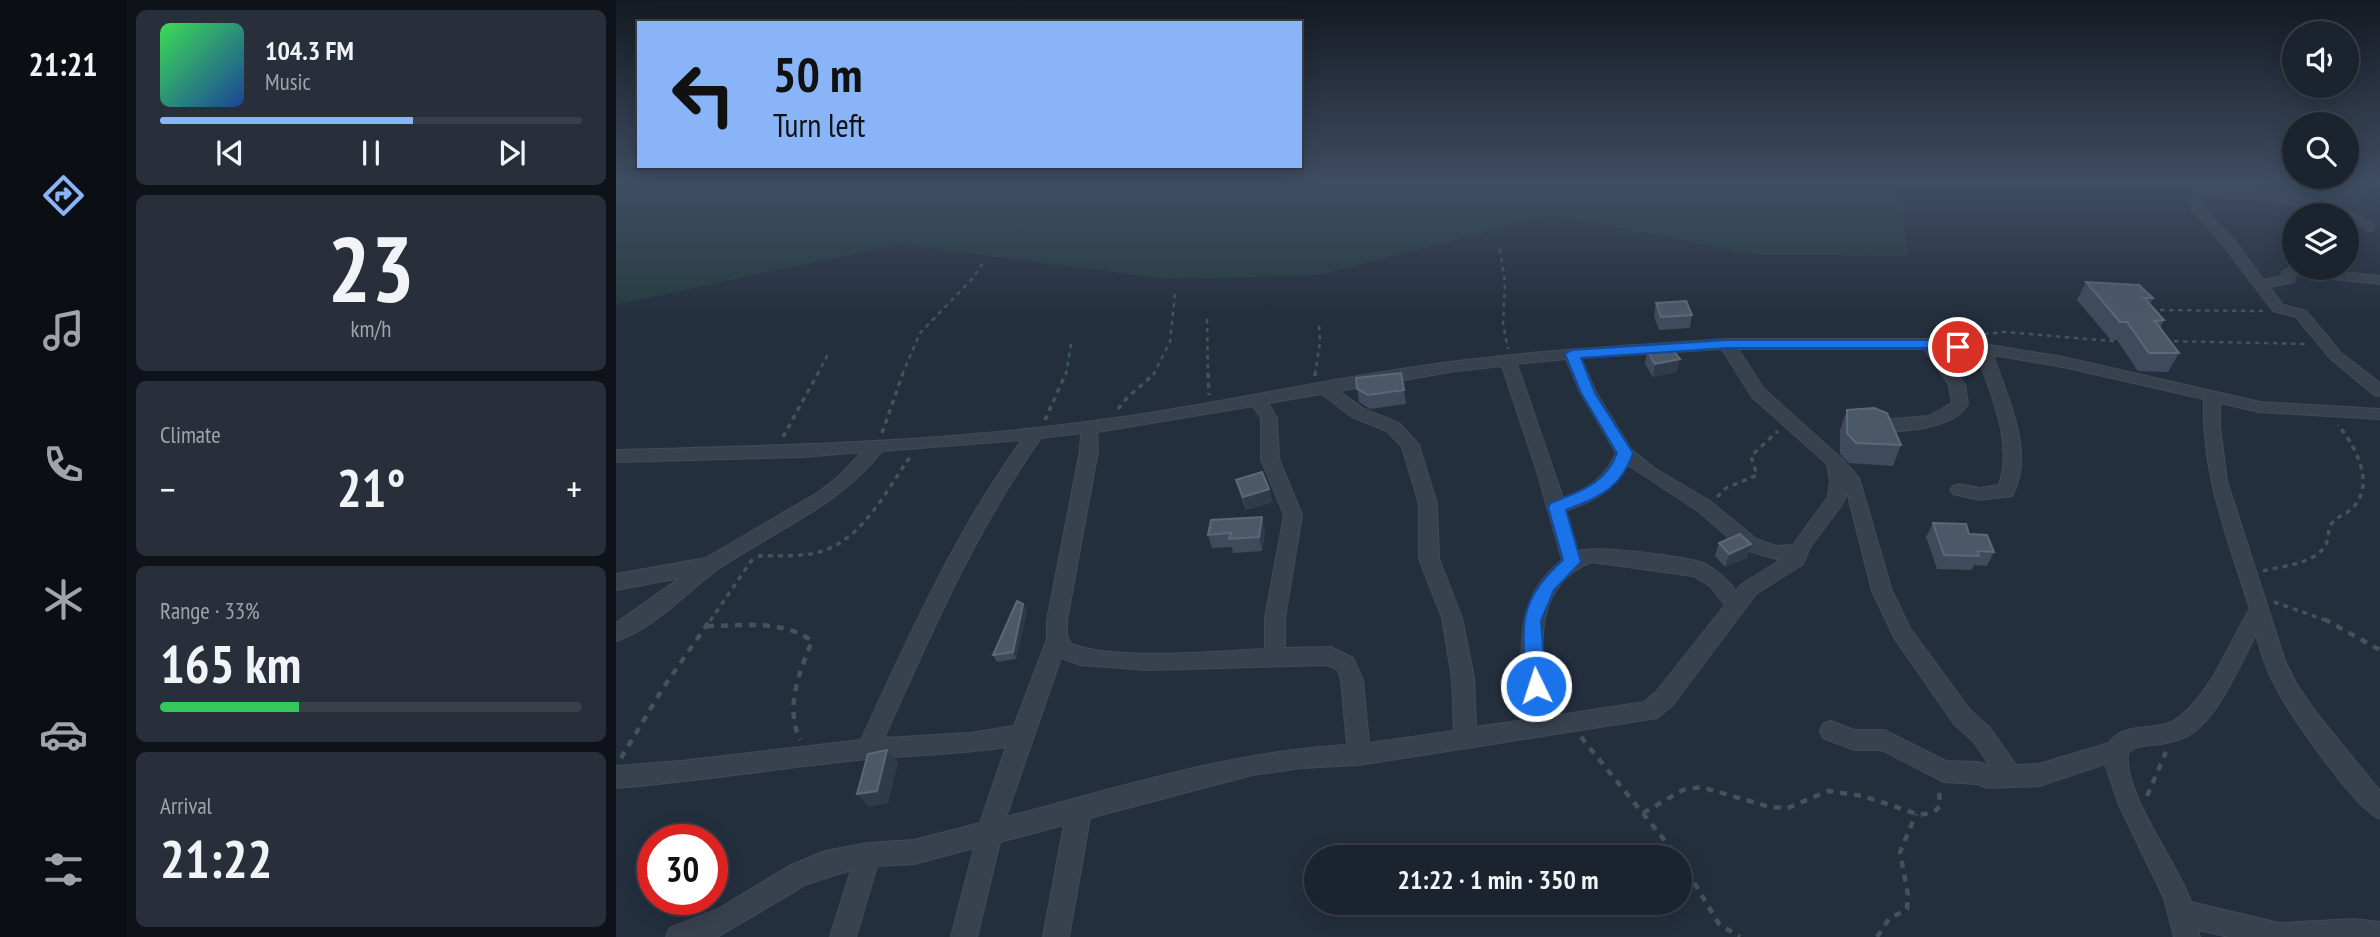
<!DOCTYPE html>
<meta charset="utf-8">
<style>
body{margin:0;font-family:"PT Sans Narrow",sans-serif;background:#282f3a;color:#f1f3f6;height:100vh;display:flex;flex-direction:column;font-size:26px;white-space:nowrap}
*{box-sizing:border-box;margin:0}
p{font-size:23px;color:#a0a4aa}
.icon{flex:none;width:38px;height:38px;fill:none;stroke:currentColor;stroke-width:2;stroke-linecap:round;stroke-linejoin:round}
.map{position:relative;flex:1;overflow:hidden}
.side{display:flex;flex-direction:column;gap:10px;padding:10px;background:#0f1319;width:490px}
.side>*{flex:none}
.top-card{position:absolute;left:21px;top:21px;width:665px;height:147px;border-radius:0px;box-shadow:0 4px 18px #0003,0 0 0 2px #39404a;background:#8ab4f8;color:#111;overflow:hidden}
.fabs{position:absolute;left:1666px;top:21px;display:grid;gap:14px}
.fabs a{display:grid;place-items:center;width:77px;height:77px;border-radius:50%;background:#1b232e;box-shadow:0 4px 18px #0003,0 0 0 2px #39404a;font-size:35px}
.speed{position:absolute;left:21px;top:824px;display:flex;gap:14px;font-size:35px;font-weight:700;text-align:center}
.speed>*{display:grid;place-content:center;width:91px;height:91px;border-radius:50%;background:#1b232e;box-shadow:0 4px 18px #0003,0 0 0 2px #39404a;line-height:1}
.speed .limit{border:10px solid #d22;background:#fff;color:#111}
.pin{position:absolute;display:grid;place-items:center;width:60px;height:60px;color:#fff;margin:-30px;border:4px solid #fff;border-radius:50%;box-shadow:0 2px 7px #0007}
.me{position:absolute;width:77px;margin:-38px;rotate:356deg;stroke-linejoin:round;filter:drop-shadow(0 0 5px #0008)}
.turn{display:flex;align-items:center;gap:24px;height:147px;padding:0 21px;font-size:32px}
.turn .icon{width:91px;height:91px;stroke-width:2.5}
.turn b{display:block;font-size:49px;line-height:60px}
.big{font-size:52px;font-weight:600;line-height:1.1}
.side .card{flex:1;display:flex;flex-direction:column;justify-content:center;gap:10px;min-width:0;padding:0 24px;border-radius:10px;background:#282f3a}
.side .dial{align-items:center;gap:0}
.dial b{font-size:91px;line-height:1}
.song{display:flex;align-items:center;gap:21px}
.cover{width:84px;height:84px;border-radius:10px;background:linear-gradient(135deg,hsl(130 70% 55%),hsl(220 70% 35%))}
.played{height:7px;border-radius:4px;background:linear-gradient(90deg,#8ab4f8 60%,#39404a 60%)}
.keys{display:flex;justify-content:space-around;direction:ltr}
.heat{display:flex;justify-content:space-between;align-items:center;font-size:38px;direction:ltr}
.charge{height:10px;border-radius:5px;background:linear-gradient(90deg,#34c759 33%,#39404a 0)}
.trip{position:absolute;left:688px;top:845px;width:388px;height:70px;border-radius:35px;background:#1b232e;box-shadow:0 4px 18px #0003,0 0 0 2px #39404a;font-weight:600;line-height:70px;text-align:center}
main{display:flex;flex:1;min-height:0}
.tab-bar{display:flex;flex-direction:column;width:126px;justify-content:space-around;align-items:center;background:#0b0e12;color:#a0a4aa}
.tab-bar .icon{width:49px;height:49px}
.tab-bar .current{color:#8ab4f8}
.tab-bar b{font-size:32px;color:#f1f3f6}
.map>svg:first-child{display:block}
</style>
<main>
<nav class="tab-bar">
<b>21:21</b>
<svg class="icon current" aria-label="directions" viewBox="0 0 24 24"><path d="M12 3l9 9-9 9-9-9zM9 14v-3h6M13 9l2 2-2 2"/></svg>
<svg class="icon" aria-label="music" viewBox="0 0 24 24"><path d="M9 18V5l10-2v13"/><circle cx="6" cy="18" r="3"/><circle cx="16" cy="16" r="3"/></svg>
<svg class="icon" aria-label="phone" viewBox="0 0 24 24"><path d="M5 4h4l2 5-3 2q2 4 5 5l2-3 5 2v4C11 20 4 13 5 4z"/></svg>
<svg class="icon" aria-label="climate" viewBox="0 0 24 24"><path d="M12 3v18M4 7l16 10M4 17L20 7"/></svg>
<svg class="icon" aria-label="car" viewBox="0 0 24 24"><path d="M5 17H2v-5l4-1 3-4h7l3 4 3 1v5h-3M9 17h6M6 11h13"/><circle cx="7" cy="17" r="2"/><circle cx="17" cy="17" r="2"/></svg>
<svg class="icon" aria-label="filters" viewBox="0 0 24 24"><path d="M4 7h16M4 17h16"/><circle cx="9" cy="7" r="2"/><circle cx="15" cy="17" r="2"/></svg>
</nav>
<section class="side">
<div class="card">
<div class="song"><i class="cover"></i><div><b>104.3 FM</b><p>Music</p></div></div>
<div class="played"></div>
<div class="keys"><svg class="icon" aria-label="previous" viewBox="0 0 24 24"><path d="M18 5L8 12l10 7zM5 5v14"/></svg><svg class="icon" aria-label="pause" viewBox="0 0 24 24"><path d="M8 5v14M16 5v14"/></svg><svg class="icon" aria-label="next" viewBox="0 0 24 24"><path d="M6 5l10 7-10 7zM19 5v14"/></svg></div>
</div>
<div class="card dial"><b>23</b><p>km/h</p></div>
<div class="card"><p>Climate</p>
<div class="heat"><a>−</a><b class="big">21°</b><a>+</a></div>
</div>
<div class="card"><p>Range · 33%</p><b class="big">165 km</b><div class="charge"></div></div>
<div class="card"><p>Arrival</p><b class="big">21:22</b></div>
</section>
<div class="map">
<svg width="1764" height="937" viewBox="0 0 1764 937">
<rect width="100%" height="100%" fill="#242f3e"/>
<!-- green -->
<polygon fill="#263c3f" points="0,183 1284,183 1292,256 1144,255 935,215 703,275 549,279 283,244 0,305"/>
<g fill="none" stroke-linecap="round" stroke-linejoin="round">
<defs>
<g id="minor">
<path d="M1582,187C1636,186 1711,195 1757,224V230L1752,231L1731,219V215L1656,201L1588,195V209L1617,239L1648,280L1665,276L1667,271L1676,267L1764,276V284L1679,275L1678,282L1654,287L1667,305L1690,311L1725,353L1764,383V396L1758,395L1715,359L1680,317L1657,311L1607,245L1576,210V191Z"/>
<path d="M1111,339H1312L1367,344L1447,357L1644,402L1764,409V419L1644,412L1604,403V427L1611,481L1669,661L1680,683L1701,714L1764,791V819C1739,809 1675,716 1661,689C1651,672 1645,653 1640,634C1625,663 1601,721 1571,736C1554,745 1535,744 1518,748L1512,753C1507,794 1561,861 1575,902L1663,923L1738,919L1764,922V937H1613L1582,930L1584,937H1558L1548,898L1503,805L1489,764L1423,786L1372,788L1361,784L1328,782L1266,750H1238L1207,738L1204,731L1207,724L1215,721L1238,730H1268L1330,761L1362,762L1374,766L1358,742L1338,724L1279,639L1256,591L1231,492L1227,503L1195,546L1186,565L1140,594L1056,706L1041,718L743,765L685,768L636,775L474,818L453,937H427L448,825L384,842L361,937H335L358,848L298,864L261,866L240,937H214L235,870L191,884L101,937H50L54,928L102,909L173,866L209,851L252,843L298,840L364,823L390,747C335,756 279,755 224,762C149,770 75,782 0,788V766L65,761L245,740C293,636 339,532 406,440L266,451C223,507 158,530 101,570C68,594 39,628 0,641V623L64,578L0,590V574L90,558L201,493L221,478L246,452L186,457L0,462V450C166,446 334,442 499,418C615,402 726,375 842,361C931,350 1021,345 1111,339ZM1106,349L1136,397L1211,464L1214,481L1212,497L1177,545L1160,546L1140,539L1094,501L1038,468L1015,449L980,392L965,358ZM1122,349H1308L1333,385L1336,403L1313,416L1253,421L1251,425C1261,438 1316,428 1331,421C1340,418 1347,412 1352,404L1349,385L1324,350L1361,353C1374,394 1398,442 1383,485L1364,488L1343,484L1337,486L1334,490L1337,494L1364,500L1396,496C1420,453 1391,397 1377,355L1447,367L1588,399C1585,474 1612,539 1634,609C1612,644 1596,692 1562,718C1542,734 1510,719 1493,743L1423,764L1400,765L1374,728L1354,710L1294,628L1276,591L1243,478L1225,458L1148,389ZM950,359L964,392L1000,453C989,478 972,489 947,498L901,364ZM886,366L922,475L946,560C892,602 907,659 909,720L860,727L858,678L846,618L823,559L821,504L803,445L783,423L748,409L723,391L840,371ZM706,394L736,417L771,431L786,447L803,504V559L826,618L836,678L838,731L753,743L747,680L737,658L715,647L669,648V618L686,515L663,459L661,418L652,403ZM637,406L645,418V459L668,515L649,618V649C599,651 500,661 455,644L451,636V620L482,451L481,432ZM465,433L464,451L431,620V639L398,726L354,733L268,738C315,634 359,531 425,438ZM1012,465L1082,511L1126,549L1164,560L1126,584L1120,591C1111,579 1101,570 1087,563C1068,556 980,545 962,551L950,511C978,501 997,491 1012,465ZM975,562L1077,576L1094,586L1109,605L1040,692L1028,702L931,717C928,660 910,589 975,562ZM445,658L465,665L531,670L712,665L722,670L725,680L731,745C615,751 502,788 390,817Z"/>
</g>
</defs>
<!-- minor casing -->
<use href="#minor" stroke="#414a57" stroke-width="2"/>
<!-- path-far2 -->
<g stroke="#3f5557" stroke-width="2.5" stroke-dasharray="4.5 4.5" stroke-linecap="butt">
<polyline points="884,249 889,283 887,324 892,349"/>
<polyline points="1535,310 1647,311"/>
<polyline points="591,319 592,375"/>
<polyline points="1368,334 1390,332 1507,342"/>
<polyline points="1549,341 1692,344"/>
<polyline points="201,375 212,354"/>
<polyline points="286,375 304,333 357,278 368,261"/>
<polyline points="450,375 455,344"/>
<polyline points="537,375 554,342 559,293"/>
<polyline points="699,375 704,342 703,324"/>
</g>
<!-- path-far1 -->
<g stroke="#3f5557" stroke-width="3.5" stroke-dasharray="5 5" stroke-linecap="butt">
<polyline points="592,373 593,395"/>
<polyline points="699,376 699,373"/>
<polyline points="502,409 511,398 539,373"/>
<polyline points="429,420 450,373"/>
<polyline points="266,433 287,373"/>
<polyline points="167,437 202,373"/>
<polyline points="1101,497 1110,488 1141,475 1135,456 1162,431"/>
<path d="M142,556C164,555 191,558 212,549C249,534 272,488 294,457"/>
<path d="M1647,571C1666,566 1700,564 1710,544C1714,536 1710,527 1719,520C1726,514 1735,512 1740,504C1758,480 1738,444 1722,425"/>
<polyline points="1658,602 1712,621"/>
<polyline points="94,621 138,557"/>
</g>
<!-- path -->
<g stroke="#3f5557" stroke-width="4.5" stroke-dasharray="7 7" stroke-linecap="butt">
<polyline points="1708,619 1764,650"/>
<path d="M91,626C126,626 166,619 196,641C183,673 169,707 184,740"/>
<polyline points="965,737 1063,858"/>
<polyline points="5,758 47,688 95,619"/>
<polyline points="1531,796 1550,752"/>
<polyline points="1027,813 1067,790 1085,787 1154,807 1172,808 1212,791 1247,796 1304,815 1318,812 1324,806 1323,788"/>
<polyline points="1064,859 1103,924 1124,937"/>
<polyline points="1261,937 1273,919 1291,909 1292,895 1284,852 1300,814"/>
</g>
<!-- minor -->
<use href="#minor" fill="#38414e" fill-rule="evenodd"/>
</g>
<!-- wall -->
<g fill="#3f4b5c">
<polygon points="1470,282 1537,298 1534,304 1548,320 1544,328 1563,353 1552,372 1522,371 1501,340 1495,340 1461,300"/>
<polygon points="1040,303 1076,315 1074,328 1043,330 1038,316"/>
<polygon points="1031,350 1061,372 1037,377 1029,364"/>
<polygon points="740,378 788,390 790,404 754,409 743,402"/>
<polygon points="1231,410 1285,445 1277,466 1233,463 1224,454 1224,430"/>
<polygon points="620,480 657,502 630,510 624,494"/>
<polygon points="1317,523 1353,534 1378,552 1371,566 1358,565 1356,570 1321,569 1310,537"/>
<polygon points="649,531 646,551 617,553 616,547 596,548 592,535"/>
<polygon points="1103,543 1131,558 1109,567 1099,556"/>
<polygon points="411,610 400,659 381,662 377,655"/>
</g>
<!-- shaded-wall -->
<g fill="#2f3b4b">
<polygon points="1064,359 1061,372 1037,377 1039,364"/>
<polygon points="653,489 657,502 630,510 627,497"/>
<polygon points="646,517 649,531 646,551 643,537"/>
<polygon points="1135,544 1131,558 1109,567 1113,554"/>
<polygon points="407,604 411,610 400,659 397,652"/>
<polygon points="271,750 282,763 272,803 253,807 241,794"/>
</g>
<!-- building -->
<g fill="#4b5868" stroke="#5c6777" stroke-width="2">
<polygon points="1470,282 1523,285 1537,298 1528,298 1548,320 1539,321 1563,353 1533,353 1511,322 1504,322"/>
<polygon points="1070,301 1076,315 1045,317 1040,303"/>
<polygon points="1054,346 1064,359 1039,364 1031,350"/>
<polygon points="785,373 788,390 752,395 741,389 740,378"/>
<polygon points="1258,408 1271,413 1285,445 1240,443 1231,433 1231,410"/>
<polygon points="646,472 653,489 627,497 620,480"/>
<polygon points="646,517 643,537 613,539 615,533 592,535 595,520"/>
<polygon points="1317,523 1350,524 1353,534 1371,535 1378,552 1361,551 1363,556 1328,555"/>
<polygon points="1124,534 1135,544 1113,554 1103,543"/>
<polygon points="401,601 407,604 397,652 377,655"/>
<polygon points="271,750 261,791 241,794 252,754"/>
</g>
<!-- sky -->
<linearGradient id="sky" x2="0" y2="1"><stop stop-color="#141a22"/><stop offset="0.58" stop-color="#3f4d63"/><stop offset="1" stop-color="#3f4d63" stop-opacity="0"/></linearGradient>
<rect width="1764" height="314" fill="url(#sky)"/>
<!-- route -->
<path fill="#1a73e8" stroke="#114b97" stroke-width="2" d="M1111,340H1312L1342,342L1348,347L1342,351L1312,348H1111L965,358L979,393L1017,453C1004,490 984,496 950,510L965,562L938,590L925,621L930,686L927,692L920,695L913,692L910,686C907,627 899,603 947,560L932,507L935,503C964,491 990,484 1001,453L965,393L949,354L956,350Z"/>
</svg>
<div class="fabs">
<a><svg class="icon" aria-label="sound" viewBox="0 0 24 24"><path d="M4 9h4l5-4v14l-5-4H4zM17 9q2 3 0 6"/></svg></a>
<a><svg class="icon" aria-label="search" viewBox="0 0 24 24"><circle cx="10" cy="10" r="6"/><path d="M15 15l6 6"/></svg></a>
<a><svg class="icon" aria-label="layers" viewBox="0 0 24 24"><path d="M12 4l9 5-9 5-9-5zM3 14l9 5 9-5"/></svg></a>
</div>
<div class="speed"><div class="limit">30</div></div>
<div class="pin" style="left:1342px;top:347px;background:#d93025"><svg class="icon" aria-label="arrive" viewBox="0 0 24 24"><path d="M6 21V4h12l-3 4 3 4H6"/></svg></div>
<svg class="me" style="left:920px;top:686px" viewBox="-20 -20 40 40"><circle r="17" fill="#1a73e8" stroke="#fff" stroke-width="3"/><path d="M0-11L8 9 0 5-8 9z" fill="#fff"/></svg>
<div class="trip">21:22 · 1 min · 350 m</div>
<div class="top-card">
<div class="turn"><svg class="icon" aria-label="left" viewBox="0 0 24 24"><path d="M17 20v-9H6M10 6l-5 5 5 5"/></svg><div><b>50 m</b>Turn left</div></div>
</div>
</div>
</main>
